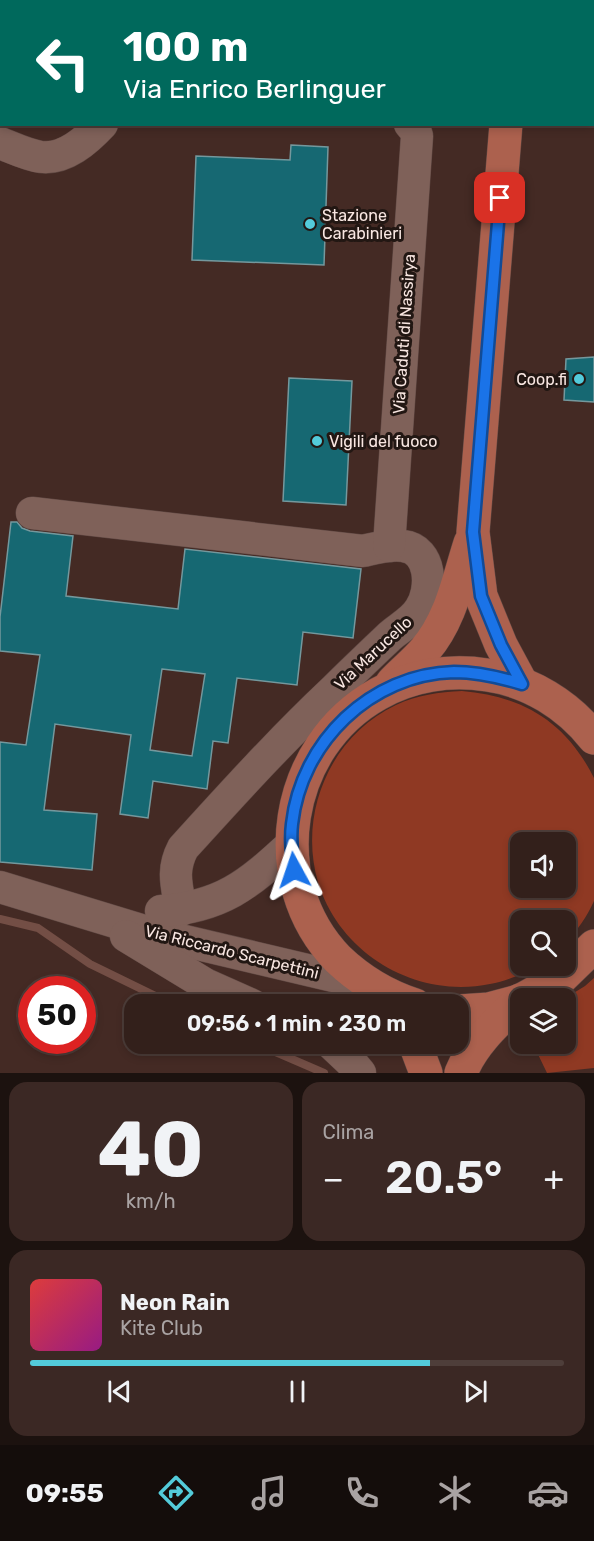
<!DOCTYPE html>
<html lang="it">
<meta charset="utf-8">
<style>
body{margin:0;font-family:Rubik,sans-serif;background:#3b2824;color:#f1f3f6;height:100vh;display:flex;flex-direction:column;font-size:22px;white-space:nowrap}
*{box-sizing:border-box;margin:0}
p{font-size:20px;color:#a9a3a3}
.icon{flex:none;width:33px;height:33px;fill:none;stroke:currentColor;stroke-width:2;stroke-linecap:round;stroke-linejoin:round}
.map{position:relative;height:1073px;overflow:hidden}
.sheet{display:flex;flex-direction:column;gap:9px;padding:9px;background:#1c120f;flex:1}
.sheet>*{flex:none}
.top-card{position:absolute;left:0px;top:0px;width:594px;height:126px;box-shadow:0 3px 9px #0003,0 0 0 2px #4e3e3a;background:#00695c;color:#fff;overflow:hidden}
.tools{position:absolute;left:510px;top:832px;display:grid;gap:12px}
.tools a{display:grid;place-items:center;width:66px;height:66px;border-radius:12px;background:#33201b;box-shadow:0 3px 9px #0003,0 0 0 2px #4e3e3a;font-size:30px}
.speed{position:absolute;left:18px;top:976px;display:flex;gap:12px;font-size:30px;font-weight:700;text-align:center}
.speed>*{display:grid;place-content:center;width:78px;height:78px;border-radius:50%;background:#33201b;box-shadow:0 3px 9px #0003,0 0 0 2px #4e3e3a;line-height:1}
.speed .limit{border:9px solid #d22;background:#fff;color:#111}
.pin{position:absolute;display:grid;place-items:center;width:51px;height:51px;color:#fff;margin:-26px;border-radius:12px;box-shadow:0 3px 9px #0006}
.me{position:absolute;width:66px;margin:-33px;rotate:355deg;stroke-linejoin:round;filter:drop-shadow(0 0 4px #0008)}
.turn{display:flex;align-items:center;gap:21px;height:126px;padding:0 24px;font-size:27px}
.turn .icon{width:78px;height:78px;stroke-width:2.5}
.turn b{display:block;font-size:42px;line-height:51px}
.big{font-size:45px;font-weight:600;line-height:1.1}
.sheet .card{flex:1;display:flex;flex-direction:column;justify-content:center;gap:9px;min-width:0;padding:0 21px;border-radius:18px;background:#3b2824}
.sheet .dial{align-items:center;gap:0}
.dial b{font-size:78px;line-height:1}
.song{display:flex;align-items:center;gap:18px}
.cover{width:72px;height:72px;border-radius:9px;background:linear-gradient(135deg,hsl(0 70% 55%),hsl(310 70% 35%))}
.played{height:6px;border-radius:3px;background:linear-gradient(90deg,#53cbda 75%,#4e3e3a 75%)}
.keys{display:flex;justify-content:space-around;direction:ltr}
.heat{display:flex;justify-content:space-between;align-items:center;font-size:33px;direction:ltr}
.sheet .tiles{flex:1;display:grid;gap:9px;grid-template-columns:1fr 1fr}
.card:last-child{grid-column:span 2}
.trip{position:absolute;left:124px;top:994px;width:345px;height:60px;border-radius:18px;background:#33201b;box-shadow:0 3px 9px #0003,0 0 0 2px #4e3e3a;font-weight:600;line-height:60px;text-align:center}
.dock{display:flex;height:96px;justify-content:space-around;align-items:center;background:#140d0b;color:#a9a3a3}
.dock .icon{width:42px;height:42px}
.dock .on{color:#53cbda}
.dock b{font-size:27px;color:#f1f3f6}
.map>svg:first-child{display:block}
</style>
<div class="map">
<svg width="594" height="1073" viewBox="0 0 594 1073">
<rect width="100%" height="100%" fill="#442a24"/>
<!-- green -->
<g fill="#8f3923" fill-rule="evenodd">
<path d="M462,691C523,696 566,722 594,778V901C587,917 577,930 566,943V921H520V966H537C522,974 507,981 490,984C417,999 340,955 318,882C298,814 330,736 396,705C417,695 439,692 462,691ZM520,843H566V888H520Z"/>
<polygon points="594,978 594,1068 547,1073 533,1044 566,1044 564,999 585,986"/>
</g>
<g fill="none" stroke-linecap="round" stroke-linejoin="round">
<!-- stream -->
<g stroke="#734e45" stroke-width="8">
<polyline points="0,919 38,928 90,964 174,1005"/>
<polyline points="257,1044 324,1073"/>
</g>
</g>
<!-- building -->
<g fill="#166872" stroke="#74989d" stroke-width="1.5" fill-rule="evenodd">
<polygon points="291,145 328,147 324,265 192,260 196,156 290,160"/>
<polygon points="594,357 594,402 564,400 566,359"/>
<polygon points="289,378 352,381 346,505 283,501"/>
<path d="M11,522H17L22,528L30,531L73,536L66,596L178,609L185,549L361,569L353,638L303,632L297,685L237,678L228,743L213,741L207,789L153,781L148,818L120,814L131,735L55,724L44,810L97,814L92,870L0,862V742L26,745L40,655L0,651V617ZM162,669L205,674L192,756L150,750Z"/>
</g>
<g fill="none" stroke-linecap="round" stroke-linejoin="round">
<defs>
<g id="minor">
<polyline points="0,60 2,63"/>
<polyline points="592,85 594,85"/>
<polyline points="0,113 2,110"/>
<path d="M0,143C13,148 27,155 41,157C65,160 87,140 102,124"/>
<path d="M32,513L363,551C376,548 390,544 403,546C432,549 433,590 420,609C414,620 399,628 390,636C371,654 352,672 334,690C281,740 232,794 183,848C171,871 177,886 181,910"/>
<polyline points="389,546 417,136 415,130 410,124"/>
<polyline points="0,887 151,933 371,985"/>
<path d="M161,911C221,907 248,885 291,845"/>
<polyline points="126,936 205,984 252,1005"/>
<polyline points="332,1044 350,1061 360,1073"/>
</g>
<g id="major">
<polyline points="516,2 517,0"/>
<polyline points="506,124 473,532 481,596 501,645 522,684"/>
<path d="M392,683C402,672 415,662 425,650C451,620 458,580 470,543"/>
<polyline points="523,999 561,978 594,946"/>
<path d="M415,1005C387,996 360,980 338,959C262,881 284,746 378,694C411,675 450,669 487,675C530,681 568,705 594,738"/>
<polyline points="459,1011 489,1009 519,1001"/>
<polyline points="415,1044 426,1073"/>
<path d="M461,1073C473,1043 497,1022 520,1000"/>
</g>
</defs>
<!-- minor casing -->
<use href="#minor" stroke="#604944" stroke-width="33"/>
<!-- major casing -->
<use href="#major" stroke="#604944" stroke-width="34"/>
<!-- minor -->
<use href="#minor" stroke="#7f6159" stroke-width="32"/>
<!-- major -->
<use href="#major" stroke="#ac614e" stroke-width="33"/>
</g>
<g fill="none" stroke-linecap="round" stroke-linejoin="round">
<defs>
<path id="route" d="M294,870C292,855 290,840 292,824C301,742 371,674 454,672C478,672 499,677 522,684L501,645L481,596L473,532L500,198"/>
</defs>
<!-- route casing -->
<use href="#route" stroke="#114b97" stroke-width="15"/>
<!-- route -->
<use href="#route" stroke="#1a73e8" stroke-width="10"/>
</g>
<!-- markers -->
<g fill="#53cbda" stroke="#221713" stroke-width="2">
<circle cx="310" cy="224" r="6"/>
<circle cx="579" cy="379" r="6"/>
<circle cx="317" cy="441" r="6"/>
</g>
<g text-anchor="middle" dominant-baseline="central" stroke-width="6" stroke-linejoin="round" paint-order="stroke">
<!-- poi labels -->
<g font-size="16" fill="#f9e7e2" stroke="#221713" text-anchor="start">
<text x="322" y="215">Stazione<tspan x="322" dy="18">Carabinieri</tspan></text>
<text x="567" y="379" text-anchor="end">Coop.fi</text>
<text x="329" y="441">Vigili del fuoco</text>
</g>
<!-- street labels -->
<g font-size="16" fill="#f9e7e2" stroke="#221713">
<text transform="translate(404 334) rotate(-86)">Via Caduti di Nassirya</text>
<text transform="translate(373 653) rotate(-43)">Via Marucello</text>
<text transform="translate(232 952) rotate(14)">Via Riccardo Scarpettini</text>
</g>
</g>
</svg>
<div class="tools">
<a><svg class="icon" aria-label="sound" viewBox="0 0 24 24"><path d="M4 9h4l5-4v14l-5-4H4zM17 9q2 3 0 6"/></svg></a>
<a><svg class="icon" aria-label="search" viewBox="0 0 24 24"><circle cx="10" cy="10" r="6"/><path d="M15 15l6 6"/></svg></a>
<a><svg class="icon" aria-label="layers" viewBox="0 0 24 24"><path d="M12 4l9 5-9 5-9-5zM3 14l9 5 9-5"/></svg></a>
</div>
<div class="speed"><div class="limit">50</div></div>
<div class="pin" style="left:500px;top:198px;background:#d93025"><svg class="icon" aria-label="arrive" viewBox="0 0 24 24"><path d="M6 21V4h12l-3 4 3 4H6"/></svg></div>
<svg class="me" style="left:294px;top:870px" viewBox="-20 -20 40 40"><path d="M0-17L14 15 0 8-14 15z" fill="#1a73e8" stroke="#fff" stroke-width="4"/></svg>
<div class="trip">09:56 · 1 min · 230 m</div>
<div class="top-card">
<div class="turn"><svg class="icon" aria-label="left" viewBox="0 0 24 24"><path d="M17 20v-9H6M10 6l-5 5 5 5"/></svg><div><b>100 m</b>Via Enrico Berlinguer</div></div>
</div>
</div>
<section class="sheet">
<div class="tiles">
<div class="card dial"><b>40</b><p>km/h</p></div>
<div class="card"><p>Clima</p>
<div class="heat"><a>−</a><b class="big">20.5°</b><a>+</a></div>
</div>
<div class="card">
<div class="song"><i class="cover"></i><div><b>Neon Rain</b><p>Kite Club</p></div></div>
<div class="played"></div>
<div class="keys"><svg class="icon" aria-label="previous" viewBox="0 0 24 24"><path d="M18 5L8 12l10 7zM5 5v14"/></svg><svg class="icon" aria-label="pause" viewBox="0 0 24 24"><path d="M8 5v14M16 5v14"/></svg><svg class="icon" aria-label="next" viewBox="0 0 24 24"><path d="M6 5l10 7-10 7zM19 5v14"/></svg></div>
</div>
</div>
</section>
<nav class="dock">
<b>09:55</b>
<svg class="icon on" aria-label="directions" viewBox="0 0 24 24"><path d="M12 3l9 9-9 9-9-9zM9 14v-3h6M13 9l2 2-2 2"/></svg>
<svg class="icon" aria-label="music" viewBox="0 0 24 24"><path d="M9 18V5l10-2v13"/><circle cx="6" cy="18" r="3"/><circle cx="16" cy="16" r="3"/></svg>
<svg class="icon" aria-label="phone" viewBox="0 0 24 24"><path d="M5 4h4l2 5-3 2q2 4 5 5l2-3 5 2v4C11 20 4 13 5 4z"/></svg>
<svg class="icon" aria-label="climate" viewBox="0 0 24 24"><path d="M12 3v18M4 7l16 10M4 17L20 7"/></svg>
<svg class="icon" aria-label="car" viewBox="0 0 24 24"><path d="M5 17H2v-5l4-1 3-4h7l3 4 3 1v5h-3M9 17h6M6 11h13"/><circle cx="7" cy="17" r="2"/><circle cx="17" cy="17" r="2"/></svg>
</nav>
